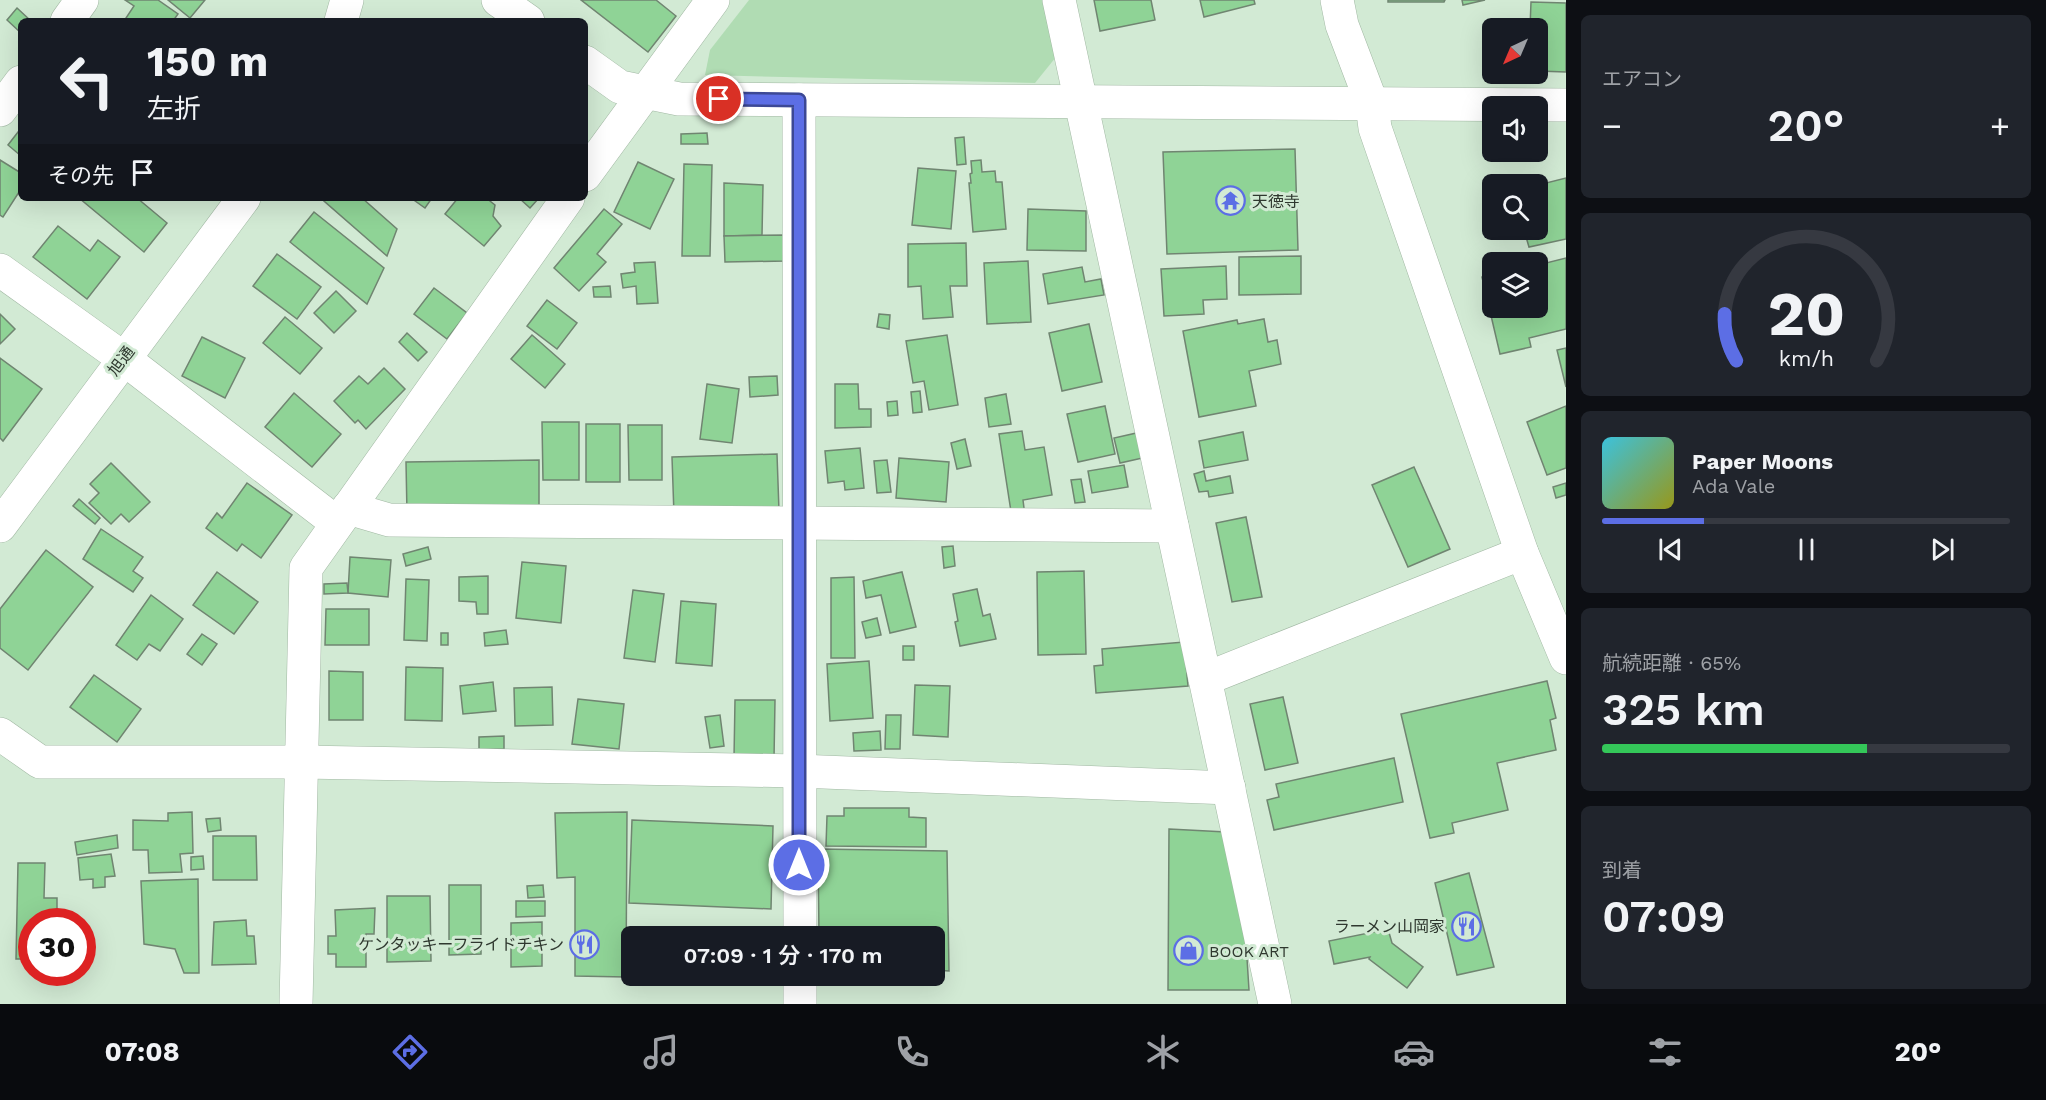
<!DOCTYPE html>
<html lang="ja">
<meta charset="utf-8">
<style>
body{margin:0;font-family:"Work Sans","Noto Sans JP",sans-serif;background:#20242c;color:#f1f3f6;height:100vh;display:flex;flex-direction:column;font-size:22px;white-space:nowrap}
*{box-sizing:border-box;margin:0}
p{font-size:20px;color:#9ea1a6}
.icon{flex:none;width:33px;height:33px;fill:none;stroke:currentColor;stroke-width:2;stroke-linecap:round;stroke-linejoin:round}
.map{position:relative;flex:1;overflow:hidden}
.sheet{display:flex;flex-direction:column;gap:15px;padding:15px;background:#0d0f14;width:480px}
.sheet>*{flex:none}
.guide{position:absolute;left:18px;top:18px;width:570px;height:183px;border-radius:9px;box-shadow:0 6px 24px #0002;background:#171b24;color:#f1f3f6;overflow:hidden}
.needle{width:39px;rotate:224deg}
.fabs{position:absolute;left:1482px;top:18px;display:grid;gap:12px}
.fabs a{display:grid;place-items:center;width:66px;height:66px;border-radius:9px;background:#171b24;box-shadow:0 6px 24px #0002;font-size:30px}
.speed{position:absolute;left:18px;top:908px;display:flex;gap:12px;font-size:30px;font-weight:700;text-align:center}
.speed>*{display:grid;place-content:center;width:78px;height:78px;border-radius:50%;background:#171b24;box-shadow:0 6px 24px #0002;line-height:1}
.speed .limit{border:9px solid #d22;background:#fff;color:#111}
.pin{position:absolute;display:grid;place-items:center;width:51px;height:51px;color:#fff;margin:-26px;border:3px solid #fff;border-radius:50%;box-shadow:0 2px 6px #0007}
.me{position:absolute;width:66px;margin:-33px;rotate:0deg;stroke-linejoin:round;filter:drop-shadow(0 0 4px #0008)}
.turn{display:flex;align-items:center;gap:21px;height:126px;padding:0 30px;font-size:27px}
.turn .icon{width:78px;height:78px;stroke-width:2.5}
.turn b{display:block;font-size:42px;line-height:51px}
.then{display:flex;align-items:center;height:57px;padding:0 30px;background:#0003;gap:12px;font-size:22px}
.big{font-size:45px;font-weight:600;line-height:1.1}
.sheet .card{flex:1;display:flex;flex-direction:column;justify-content:center;gap:9px;min-width:0;padding:0 21px;border-radius:9px;background:#20242c}
.sheet .dial{align-items:center;gap:0}
.dial svg{height:156px;overflow:visible;fill:none;stroke:#363941;stroke-width:7;stroke-linecap:round;text-anchor:middle}
.dial text{fill:#f1f3f6;stroke:none}
.song{display:flex;align-items:center;gap:18px}
.cover{width:72px;height:72px;border-radius:9px;background:linear-gradient(135deg,hsl(190 70% 55%),hsl(60 70% 35%))}
.played{height:6px;border-radius:3px;background:linear-gradient(90deg,#5c6ee5 25%,#363941 25%)}
.keys{display:flex;justify-content:space-around;direction:ltr}
.heat{display:flex;justify-content:space-between;align-items:center;font-size:33px;direction:ltr}
.charge{height:9px;border-radius:4px;background:linear-gradient(90deg,#34c759 65%,#363941 0)}
.trip{position:absolute;left:621px;top:926px;width:324px;height:60px;border-radius:9px;background:#171b24;box-shadow:0 6px 24px #0002;font-weight:600;line-height:60px;text-align:center}
.tabs{display:flex;height:96px;justify-content:space-around;align-items:center;background:#090b0e;color:#9ea1a6}
.tabs .icon{width:42px;height:42px}
.tabs .active{color:#5c6ee5}
.tabs b{font-size:27px;color:#f1f3f6}
main{display:flex;flex:1;min-height:0}
.map>svg:first-child{display:block}
</style>
<main>
<div class="map">
<svg width="1566" height="1004" viewBox="0 0 1566 1004">
<rect width="100%" height="100%" fill="#d2ead4"/>
<!-- green -->
<polygon fill="#b0dcb3" points="749,0 1043,0 1056,57 1035,83 705,75 710,50"/>
<!-- building -->
<g fill="#8fd396" stroke="#708571" stroke-width="1.5">
<polygon points="125,0 158,0 178,14 173,21 124,21 134,6"/>
<polygon points="168,0 205,0 190,18"/>
<polygon points="581,0 656,0 676,16 648,52"/>
<polygon points="1094,0 1151,0 1155,20 1100,31"/>
<polygon points="1200,0 1254,0 1255,4 1204,17"/>
<polygon points="1388,0 1445,0 1444,2 1388,2"/>
<polygon points="1462,0 1485,0 1463,5"/>
<polygon points="1531,2 1566,3 1566,72 1538,71 1538,28 1530,28"/>
<polygon points="17,8 31,21 21,21 21,33 7,20"/>
<polygon points="18,132 21,134 21,156 8,145"/>
<polygon points="707,133 708,144 681,144 681,134"/>
<polygon points="964,137 966,164 957,165 955,138"/>
<polygon points="1295,149 1298,250 1167,254 1163,152"/>
<polygon points="0,160 21,173 21,189 3,217 0,215"/>
<polygon points="981,160 982,172 995,171 996,182 1002,182 1006,229 973,232 969,183 971,183 970,174 972,173 971,161"/>
<polygon points="638,162 674,179 650,229 614,212"/>
<polygon points="684,164 712,165 710,256 682,256"/>
<polygon points="918,168 956,171 951,229 912,225"/>
<polygon points="1566,178 1566,239 1529,247 1524,230 1538,230 1538,185"/>
<polygon points="724,183 763,185 762,235 724,236"/>
<polygon points="79,198 137,198 167,223 144,252"/>
<polygon points="326,198 362,198 397,229 387,256 324,201"/>
<polygon points="411,198 432,198 425,208"/>
<polygon points="458,198 486,198 495,205 493,216 501,226 484,246 445,214"/>
<polygon points="519,198 539,198 530,208"/>
<polygon points="604,209 622,224 597,254 606,262 579,291 554,268"/>
<polygon points="1028,209 1086,211 1086,251 1027,250"/>
<polygon points="314,212 384,268 367,304 290,242"/>
<polygon points="58,226 90,251 98,240 120,257 87,299 33,257"/>
<polygon points="784,235 785,261 725,262 724,236"/>
<polygon points="966,243 967,286 950,286 953,317 923,319 921,286 908,287 908,244"/>
<polygon points="277,254 321,287 297,319 253,286"/>
<polygon points="1301,256 1301,294 1239,295 1239,257"/>
<polygon points="1566,258 1566,329 1529,338 1531,347 1500,354 1482,277 1492,275 1492,308 1538,308 1538,265"/>
<polygon points="1028,261 1031,322 987,324 984,263"/>
<polygon points="655,262 658,303 637,304 636,286 623,288 621,274 635,272 634,263"/>
<polygon points="1226,266 1227,299 1203,300 1204,314 1164,316 1161,269"/>
<polygon points="1082,267 1085,282 1101,279 1104,295 1048,304 1043,274"/>
<polygon points="610,286 611,297 594,297 593,287"/>
<polygon points="434,288 467,313 447,339 414,314"/>
<polygon points="336,291 356,311 334,333 314,313"/>
<polygon points="547,300 577,323 557,349 527,326"/>
<polygon points="0,314 15,329 0,344"/>
<polygon points="879,314 890,315 889,329 877,327"/>
<polygon points="285,317 322,348 300,374 263,343"/>
<polygon points="1264,319 1268,342 1277,340 1281,364 1249,371 1256,406 1199,417 1183,331 1237,320 1238,324"/>
<polygon points="1089,324 1102,382 1062,391 1049,333"/>
<polygon points="407,333 427,352 418,361 399,342"/>
<polygon points="532,335 565,364 545,388 511,359"/>
<polygon points="947,335 958,405 929,410 924,381 913,383 906,341"/>
<polygon points="202,337 245,358 225,398 182,376"/>
<polygon points="1566,348 1566,387 1557,350"/>
<polygon points="0,358 42,389 3,441 0,438"/>
<polygon points="384,368 405,389 366,429 358,420 355,423 334,401 359,376 368,384"/>
<polygon points="777,376 778,395 750,397 749,377"/>
<polygon points="707,384 739,389 732,443 700,439"/>
<polygon points="835,384 858,384 859,409 871,409 871,427 835,428"/>
<polygon points="920,391 922,412 913,413 911,392"/>
<polygon points="294,393 341,434 312,467 265,427"/>
<polygon points="1006,394 1011,424 989,427 985,398"/>
<polygon points="897,401 898,415 888,416 887,402"/>
<polygon points="1105,406 1115,454 1078,462 1067,414"/>
<polygon points="1566,406 1566,468 1547,475 1527,422"/>
<polygon points="542,422 579,422 579,480 543,480"/>
<rect x="586" y="424" width="34" height="58"/>
<polygon points="628,425 662,425 662,480 629,480"/>
<polygon points="1022,431 1025,450 1044,447 1052,495 1023,500 1025,516 1012,518 999,434"/>
<polygon points="1141,432 1147,457 1120,463 1114,438"/>
<polygon points="1243,432 1248,460 1204,468 1199,441"/>
<polygon points="965,439 971,466 957,469 951,443"/>
<polygon points="860,448 864,488 845,490 844,481 828,483 825,451"/>
<polygon points="777,454 779,511 674,515 672,457"/>
<polygon points="899,458 949,462 946,502 896,498"/>
<polygon points="539,460 539,512 407,514 406,462"/>
<polygon points="887,460 891,492 877,493 874,461"/>
<polygon points="111,463 150,502 129,522 121,514 111,524 89,503 99,493 90,484"/>
<polygon points="1124,465 1128,487 1092,493 1088,471"/>
<polygon points="1414,467 1450,549 1408,567 1372,485"/>
<polygon points="1204,471 1206,481 1230,476 1233,493 1209,497 1208,491 1199,492 1194,474"/>
<polygon points="1081,479 1085,502 1075,503 1071,480"/>
<polygon points="247,483 292,515 261,558 242,544 237,551 206,528 217,513 222,518"/>
<polygon points="1566,483 1566,495 1556,498 1553,487"/>
<polygon points="79,499 100,518 95,524 73,506"/>
<polygon points="1246,517 1262,597 1232,602 1216,523"/>
<polygon points="101,529 143,557 133,571 143,578 133,592 83,559"/>
<polygon points="953,546 955,566 944,568 942,547"/>
<polygon points="428,547 431,559 406,566 403,554"/>
<polygon points="46,550 93,587 28,670 0,648 0,609"/>
<polygon points="350,557 391,560 388,597 348,593"/>
<polygon points="522,562 566,566 561,623 516,618"/>
<polygon points="1084,571 1086,654 1038,655 1037,572"/>
<polygon points="217,572 258,602 234,634 193,605"/>
<polygon points="902,572 916,627 890,633 881,595 866,598 863,581"/>
<polygon points="488,576 488,614 477,614 476,602 459,601 459,577"/>
<polygon points="854,577 855,658 831,658 831,578"/>
<polygon points="406,579 429,580 427,641 404,640"/>
<polygon points="347,583 348,593 324,594 324,584"/>
<polygon points="977,589 983,616 990,614 996,639 960,646 955,622 958,621 953,594"/>
<polygon points="633,590 664,594 655,662 624,658"/>
<polygon points="151,595 183,619 160,651 149,644 137,660 116,645"/>
<polygon points="681,601 716,604 712,666 676,663"/>
<polygon points="326,609 369,609 369,645 325,645"/>
<polygon points="877,618 881,635 866,638 862,622"/>
<polygon points="506,630 508,644 485,646 484,633"/>
<rect x="441" y="633" width="7" height="12"/>
<polygon points="202,634 217,644 202,665 187,654"/>
<polygon points="1184,642 1188,686 1096,693 1094,666 1103,665 1102,649"/>
<rect x="903" y="646" width="11" height="14"/>
<polygon points="869,661 873,718 830,721 827,664"/>
<polygon points="406,667 443,668 442,721 405,720"/>
<polygon points="329,671 363,672 363,720 329,720"/>
<polygon points="94,675 141,709 117,742 70,707"/>
<polygon points="1547,681 1556,718 1550,720 1556,750 1497,763 1508,810 1452,823 1454,833 1430,838 1401,714"/>
<polygon points="493,682 496,711 463,714 460,686"/>
<polygon points="915,685 950,686 948,737 913,735"/>
<polygon points="552,687 553,725 515,726 514,688"/>
<polygon points="1283,697 1298,763 1265,770 1250,704"/>
<polygon points="578,699 624,704 619,749 572,744"/>
<polygon points="735,700 775,700 774,759 734,758"/>
<polygon points="720,715 724,746 710,748 705,717"/>
<polygon points="886,715 901,715 900,749 885,749"/>
<polygon points="880,731 881,750 854,751 853,733"/>
<polygon points="504,736 504,749 479,750 479,737"/>
<polygon points="1394,758 1403,802 1274,830 1267,800 1279,797 1276,784"/>
<polygon points="844,808 909,808 909,817 926,818 926,847 826,846 827,816 844,816"/>
<polygon points="192,812 193,853 180,854 182,872 149,873 148,850 133,850 133,820 168,821 168,813"/>
<polygon points="627,812 626,977 575,976 575,877 557,878 555,813"/>
<polygon points="220,818 221,830 208,832 206,819"/>
<polygon points="632,820 773,826 771,909 629,903"/>
<polygon points="1169,829 1226,832 1245,927 1249,990 1168,990"/>
<polygon points="117,835 118,848 77,855 75,842"/>
<polygon points="213,836 256,836 257,880 213,880"/>
<polygon points="818,849 947,851 949,971 934,970 934,936 819,936"/>
<polygon points="111,854 115,876 105,877 105,887 93,888 93,879 80,880 78,858"/>
<polygon points="203,856 204,869 191,870 191,857"/>
<polygon points="18,863 45,863 44,898 57,898 57,921 32,921 32,959 16,959"/>
<polygon points="1469,873 1494,967 1457,975 1435,883"/>
<polygon points="198,879 199,973 184,973 175,949 144,944 141,881"/>
<polygon points="449,885 481,885 481,954 449,955"/>
<polygon points="543,885 544,897 528,898 527,886"/>
<polygon points="387,896 430,896 431,961 387,962"/>
<polygon points="516,901 545,901 545,916 516,917"/>
<polygon points="375,908 374,934 366,934 366,967 336,967 336,954 328,954 328,936 336,936 335,910"/>
<polygon points="246,920 247,936 254,936 256,964 212,965 214,922"/>
<polygon points="542,922 542,966 511,967 511,923"/>
<polygon points="1388,929 1392,943 1423,967 1407,988 1369,959 1370,957 1334,964 1329,941"/>
</g>
<g fill="none" stroke-linecap="round" stroke-linejoin="round">
<defs>
<g id="minor">
<polyline points="498,0 528,21"/>
<polyline points="1059,0 1275,1004"/>
<polyline points="1337,0 1342,25 1372,104 1375,128 1522,553 1566,658"/>
<polyline points="67,21 82,0"/>
<polyline points="585,62 620,87 679,99 1566,105"/>
<polyline points="799,100 800,936"/>
<polyline points="0,110 21,82"/>
<polyline points="585,175 713,0"/>
<polyline points="0,270 123,358 337,523"/>
<polyline points="348,508 389,520 1172,526"/>
<polyline points="1205,679 1522,553"/>
<polyline points="0,734 40,762 302,762 798,771 1229,788"/>
<polyline points="800,975 800,1004"/>
<polyline points="296,1004 306,568 568,198"/>
</g>
<g id="tertiary">
<polyline points="341,21 347,0"/>
<polyline points="0,526 244,198"/>
</g>
</defs>
<!-- minor casing -->
<use href="#minor" stroke="#a1b8a3" stroke-width="34"/>
<!-- tertiary casing -->
<use href="#tertiary" stroke="#a1b8a3" stroke-width="34"/>
<!-- minor -->
<use href="#minor" stroke="#fff" stroke-width="33"/>
<!-- tertiary -->
<use href="#tertiary" stroke="#fff" stroke-width="33"/>
</g>
<g fill="none" stroke-linecap="round" stroke-linejoin="round">
<defs>
<polyline id="route" points="719,99 799,100 799,865"/>
</defs>
<!-- route casing -->
<use href="#route" stroke="#3c4895" stroke-width="15"/>
<!-- route -->
<use href="#route" stroke="#5c6ee5" stroke-width="10"/>
</g>
<!-- icons -->
<defs>
<symbol id="temple-ring" viewBox="-11 -11 22 22"><circle r="9.5" fill="#d2ead4" stroke="#5c6ee5" stroke-width="1.5"/><path d="M0-6L5-2H3V0L6.5 2.5H4V6H1.5V3h-3V6H-4V2.5H-6.5L-3 0V-2H-5Z" fill="#5c6ee5"/></symbol>
<symbol id="restaurant-ring" viewBox="-11 -11 22 22"><circle r="9.5" fill="#d2ead4" stroke="#5c6ee5" stroke-width="1.5"/><path d="M-5-6h1v4h1v-4h1v4h1v-4h1v5L-1.5 .5V6h-2V.5L-5-1ZM5-6V6H3V1.5H1.5Q1.5-4 5-6Z" fill="#5c6ee5"/></symbol>
<symbol id="shop-ring" viewBox="-11 -11 22 22"><circle r="9.5" fill="#d2ead4" stroke="#5c6ee5" stroke-width="1.5"/><path d="M-5-2.5h2.3a2.7 3.5 0 0 1 5.4 0H5L5.5 6h-11ZM-1.5-2.5h3a1.5 2.3 0 0 0-3 0Z" fill="#5c6ee5"/></symbol>
</defs>
<g fill-rule="evenodd">
<use href="#temple-ring" x="1214" y="184" width="33" height="33"/>
<use href="#restaurant-ring" x="1450" y="910" width="33" height="33"/>
<use href="#restaurant-ring" x="568" y="928" width="33" height="33"/>
<use href="#shop-ring" x="1172" y="934" width="33" height="33"/>
</g>
<g text-anchor="middle" dominant-baseline="central" stroke-width="6" stroke-linejoin="round" paint-order="stroke">
<!-- poi labels -->
<g font-size="16" fill="#2f382f" stroke="#d2ead4" text-anchor="start">
<text x="1252" y="201">天徳寺</text>
<text x="1445" y="926" text-anchor="end">ラーメン山岡家</text>
<text x="564" y="944" text-anchor="end">ケンタッキーフライドチキン</text>
<text x="1209" y="951">BOOK ART</text>
</g>
<!-- street labels -->
<g font-size="16" fill="#2f382f" stroke="#d2ead4">
<text transform="translate(121 361) rotate(-53)">旭通</text>
</g>
</g>
</svg>
<div class="fabs">
<a><svg class="needle" viewBox="-14 -14 28 28"><path d="M0-13l5 13h-10z" fill="#e53935"/><path d="M0 13l5-13h-10z" fill="#9ea1a6"/></svg></a>
<a><svg class="icon" aria-label="sound" viewBox="0 0 24 24"><path d="M4 9h4l5-4v14l-5-4H4zM17 9q2 3 0 6"/></svg></a>
<a><svg class="icon" aria-label="search" viewBox="0 0 24 24"><circle cx="10" cy="10" r="6"/><path d="M15 15l6 6"/></svg></a>
<a><svg class="icon" aria-label="layers" viewBox="0 0 24 24"><path d="M12 4l9 5-9 5-9-5zM3 14l9 5 9-5"/></svg></a>
</div>
<div class="speed"><div class="limit">30</div></div>
<div class="pin" style="left:719px;top:99px;background:#d93025"><svg class="icon" aria-label="arrive" viewBox="0 0 24 24"><path d="M6 21V4h12l-3 4 3 4H6"/></svg></div>
<svg class="me" style="left:799px;top:865px" viewBox="-20 -20 40 40"><circle r="17" fill="#5c6ee5" stroke="#fff" stroke-width="3"/><path d="M0-11L8 9 0 5-8 9z" fill="#fff"/></svg>
<div class="trip">07:09 · 1 分 · 170 m</div>
<div class="guide">
<div class="turn"><svg class="icon" aria-label="left" viewBox="0 0 24 24"><path d="M17 20v-9H6M10 6l-5 5 5 5"/></svg><div><b>150 m</b>左折</div></div>
<div class="then">その先<svg class="icon" aria-label="arrive" viewBox="0 0 24 24"><path d="M6 21V4h12l-3 4 3 4H6"/></svg></div>
</div>
</div>
<section class="sheet">
<div class="card"><p>エアコン</p>
<div class="heat"><a>−</a><b class="big">20°</b><a>+</a></div>
</div>
<div class="card dial"><svg viewBox="0 0 100 80">
<path d="M14 69A42 42 0 1 1 86 69"/>
<path d="M14 69A42 42 0 0 1 8 45" stroke="#5c6ee5"/>
<text x="50" y="56" font-size="32" font-weight="700">20</text>
<text x="50" y="72" font-size="11">km/h</text>
</svg></div>
<div class="card">
<div class="song"><i class="cover"></i><div><b>Paper Moons</b><p>Ada Vale</p></div></div>
<div class="played"></div>
<div class="keys"><svg class="icon" aria-label="previous" viewBox="0 0 24 24"><path d="M18 5L8 12l10 7zM5 5v14"/></svg><svg class="icon" aria-label="pause" viewBox="0 0 24 24"><path d="M8 5v14M16 5v14"/></svg><svg class="icon" aria-label="next" viewBox="0 0 24 24"><path d="M6 5l10 7-10 7zM19 5v14"/></svg></div>
</div>
<div class="card"><p>航続距離 · 65%</p><b class="big">325 km</b><div class="charge"></div></div>
<div class="card"><p>到着</p><b class="big">07:09</b></div>
</section>
</main>
<nav class="tabs">
<b>07:08</b>
<svg class="icon active" aria-label="directions" viewBox="0 0 24 24"><path d="M12 3l9 9-9 9-9-9zM9 14v-3h6M13 9l2 2-2 2"/></svg>
<svg class="icon" aria-label="music" viewBox="0 0 24 24"><path d="M9 18V5l10-2v13"/><circle cx="6" cy="18" r="3"/><circle cx="16" cy="16" r="3"/></svg>
<svg class="icon" aria-label="phone" viewBox="0 0 24 24"><path d="M5 4h4l2 5-3 2q2 4 5 5l2-3 5 2v4C11 20 4 13 5 4z"/></svg>
<svg class="icon" aria-label="climate" viewBox="0 0 24 24"><path d="M12 3v18M4 7l16 10M4 17L20 7"/></svg>
<svg class="icon" aria-label="car" viewBox="0 0 24 24"><path d="M5 17H2v-5l4-1 3-4h7l3 4 3 1v5h-3M9 17h6M6 11h13"/><circle cx="7" cy="17" r="2"/><circle cx="17" cy="17" r="2"/></svg>
<svg class="icon" aria-label="filters" viewBox="0 0 24 24"><path d="M4 7h16M4 17h16"/><circle cx="9" cy="7" r="2"/><circle cx="15" cy="17" r="2"/></svg>
<b>20°</b>
</nav>
